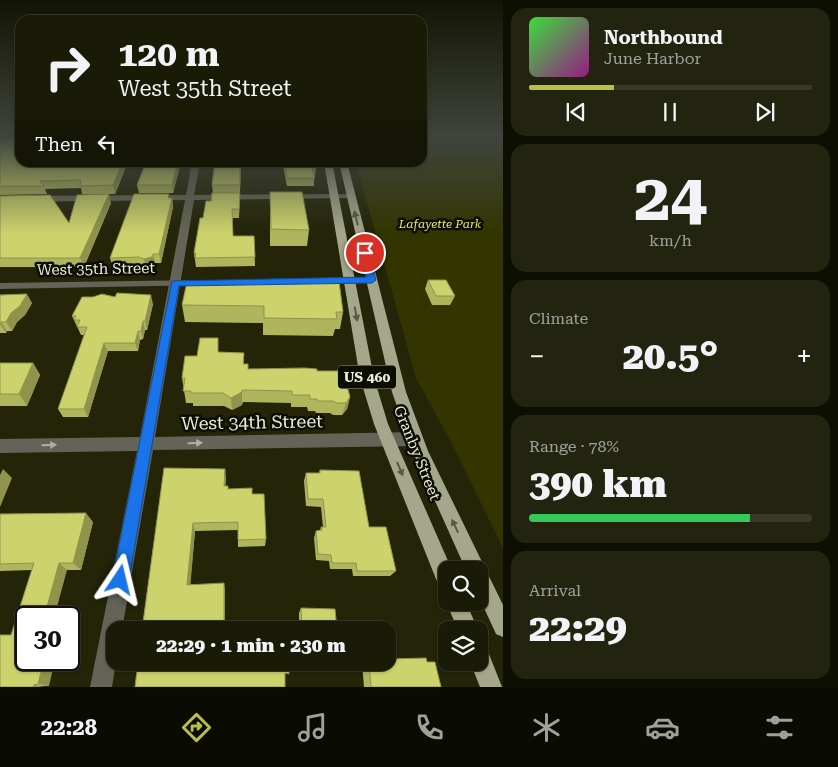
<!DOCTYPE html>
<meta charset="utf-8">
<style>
body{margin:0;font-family:"Roboto Serif",serif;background:#232410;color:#f1f3f6;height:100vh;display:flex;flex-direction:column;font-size:19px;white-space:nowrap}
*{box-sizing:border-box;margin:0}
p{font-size:16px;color:#9fa19b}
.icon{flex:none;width:28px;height:28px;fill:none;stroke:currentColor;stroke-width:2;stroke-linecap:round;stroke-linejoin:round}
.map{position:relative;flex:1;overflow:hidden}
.sheet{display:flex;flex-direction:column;gap:8px;padding:8px;background:#0e0f03;width:335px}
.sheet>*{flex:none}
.banner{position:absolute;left:15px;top:15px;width:412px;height:152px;border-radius:15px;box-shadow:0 1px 4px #0004,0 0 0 1px #383928;background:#1a1b06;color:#f1f3f6;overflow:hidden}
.fabs{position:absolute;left:438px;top:561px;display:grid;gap:10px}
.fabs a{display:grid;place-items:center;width:50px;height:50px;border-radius:10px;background:#1a1b06;box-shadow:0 1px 4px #0004,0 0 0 1px #383928;font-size:25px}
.speed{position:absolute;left:15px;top:606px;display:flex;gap:10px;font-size:25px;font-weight:700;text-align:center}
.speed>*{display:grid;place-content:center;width:65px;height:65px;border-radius:50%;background:#1a1b06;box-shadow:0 1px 4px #0004,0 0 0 1px #383928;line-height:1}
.speed .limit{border:2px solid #111;border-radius:8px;background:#fff;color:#111}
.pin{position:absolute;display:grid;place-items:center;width:42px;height:42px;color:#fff;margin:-21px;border:2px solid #fff;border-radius:50%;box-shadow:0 1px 5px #0007}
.me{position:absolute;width:55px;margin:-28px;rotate:10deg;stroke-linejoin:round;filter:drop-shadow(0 0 4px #0008)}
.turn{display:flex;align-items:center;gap:18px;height:105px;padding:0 20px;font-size:22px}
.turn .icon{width:65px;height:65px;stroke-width:2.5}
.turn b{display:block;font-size:35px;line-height:42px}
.then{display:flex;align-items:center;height:48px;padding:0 20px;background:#0003;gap:10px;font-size:19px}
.big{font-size:38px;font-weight:800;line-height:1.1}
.sheet .tile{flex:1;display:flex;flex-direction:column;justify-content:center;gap:8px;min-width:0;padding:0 18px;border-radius:15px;background:#232410}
.sheet .dial{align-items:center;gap:0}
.dial b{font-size:65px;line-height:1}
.song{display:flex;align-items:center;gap:15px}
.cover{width:60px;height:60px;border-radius:8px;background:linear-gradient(135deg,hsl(120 70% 55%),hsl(310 70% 35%))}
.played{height:5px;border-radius:2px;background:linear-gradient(90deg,#bac045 30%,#383928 30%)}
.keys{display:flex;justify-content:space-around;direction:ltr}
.heat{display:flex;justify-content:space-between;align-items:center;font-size:28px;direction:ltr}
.charge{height:8px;border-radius:4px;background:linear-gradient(90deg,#34c759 78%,#383928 0)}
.trip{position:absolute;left:106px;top:621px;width:290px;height:50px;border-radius:15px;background:#1a1b06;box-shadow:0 1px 4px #0004,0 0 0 1px #383928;font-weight:800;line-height:50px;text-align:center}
.menu{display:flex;height:80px;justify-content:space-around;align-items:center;background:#0a0b02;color:#9fa19b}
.menu .icon{width:35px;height:35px}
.menu .current{color:#bac045}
.menu b{font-size:22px;color:#f1f3f6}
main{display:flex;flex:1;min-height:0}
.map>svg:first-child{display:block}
</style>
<main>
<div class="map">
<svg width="503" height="687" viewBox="0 0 503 687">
<rect width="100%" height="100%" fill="#232408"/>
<!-- green -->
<polygon fill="#333500" points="423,137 503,137 503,548 450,440 416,378 356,163 422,162"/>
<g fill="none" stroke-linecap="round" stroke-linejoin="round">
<!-- minor -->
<polygon fill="#636457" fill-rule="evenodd" points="192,162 200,162 194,195 351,194 355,196 351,198 194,200 155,437 415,432 420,434 423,439 420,444 415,446 153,450 122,630 115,630 116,662 112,687 90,687 137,451 0,453 0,439 140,437 185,200 0,202 0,196 186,195"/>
<!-- tertiary -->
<g fill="#636457" fill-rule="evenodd">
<polygon points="371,277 376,280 375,282 317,284 312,281 317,278"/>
<polygon points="202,280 206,281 207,283 206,285 0,289 0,283"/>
</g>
<!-- primary -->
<g fill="#a4a78c" fill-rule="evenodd">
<polygon points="324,162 332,162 374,378 388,424 452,570 446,570 446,589 439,586 436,579 374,424 360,378"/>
<polygon points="339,162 347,162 406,392 428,451 503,605 503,637 496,634 479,597 479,570 466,570 413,452 392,392"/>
<polygon points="446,602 466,602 478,630 458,630"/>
<polygon points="479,646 487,649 502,687 480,687 470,662 479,662"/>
</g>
</g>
<!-- wall -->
<g fill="#afb55d">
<polygon points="0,137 20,137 128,162 115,194 82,194 81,188 45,189 47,194 0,195"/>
<polygon points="181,162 173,193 139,193 137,185"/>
<polygon points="211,162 256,162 256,167 241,167 240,193 213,193 212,185 214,167 211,167"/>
<polygon points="282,162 314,162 316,168 315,176 314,176 314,186 287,186"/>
<polygon points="270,192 309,230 307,246 270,246"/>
<polygon points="0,196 69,223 111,203 84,267 0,267"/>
<polygon points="170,198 172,198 173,207 161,263 155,263 154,266 146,268 141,266 113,267 110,258"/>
<polygon points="240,201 239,218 233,218 233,236 254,236 255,266 196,267 194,253 203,218"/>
<polygon points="428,280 455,296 450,305 432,305 425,289"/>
<polygon points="187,282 343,312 340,329 335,329 333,336 263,335 263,323 185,322 182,305"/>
<polygon points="0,295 32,303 25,315 17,322 12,331 7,331 6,333 0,333"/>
<polygon points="115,297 153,304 147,330 145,330 143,339 140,340 138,351 108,351 88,417 63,417 58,409 84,335 81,335 72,316"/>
<polygon points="219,352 244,353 244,364 248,369 317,371 350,397 347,409 342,415 333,415 330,413 316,413 315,411 308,411 307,407 291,407 291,403 243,402 242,405 232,410 224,406 193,406 193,403 186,403 182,378"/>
<polygon points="0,363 33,363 40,375 27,406 0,406"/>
<polygon points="164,468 226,478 225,486 228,489 252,494 266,539 265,546 238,547 238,530 195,531 190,584 225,589 225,626 299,630 299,613 301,608 337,630 142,630"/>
<polygon points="320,470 369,527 396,571 390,576 353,576 352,569 330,569 329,561 316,560 314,538 316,531 320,530 321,527 323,527 321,507 306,506 304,481 306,473 319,473"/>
<polygon points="0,514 93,522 81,570 67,570 26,618 49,686 0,687 11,635 32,570 0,571"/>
<polygon points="362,662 427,662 441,687 364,687 362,663"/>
</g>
<!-- shaded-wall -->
<g fill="#8f934c">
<polygon points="123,162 128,162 115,194 113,185"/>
<polygon points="178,162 181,162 173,193 172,185"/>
<polygon points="109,194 111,203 84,267 80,258"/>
<polygon points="172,198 173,207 161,263 159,254"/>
<polygon points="153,254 155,263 154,266 146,268 144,259"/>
<polygon points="27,294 32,303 25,315 17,322 12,331 6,322 11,313"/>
<polygon points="151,295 153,304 147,330 145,321"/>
<polygon points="143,321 145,330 143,339 141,331"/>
<polygon points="1,322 7,331 6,333 0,324"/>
<polygon points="138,331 140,340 138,351 135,343"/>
<polygon points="104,343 108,351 88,417 84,409"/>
<polygon points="33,363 40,375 27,406 19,394"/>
<polygon points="242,390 242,405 232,410 231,398"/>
<polygon points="350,397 347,409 342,415 346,403"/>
<polygon points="3,469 12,478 0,507 0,475"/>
<polygon points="225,469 226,478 225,495 224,486"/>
<polygon points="86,513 93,522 81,570 73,563"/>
<polygon points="193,523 195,531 190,590 187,585"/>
<polygon points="59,563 67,570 54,618 44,618"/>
<polygon points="224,583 225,589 225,630 224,626"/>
<polygon points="44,660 55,660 49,686 38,684"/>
<polygon points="34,685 44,687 33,687"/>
</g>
<!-- building -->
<g fill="#ccd26c" stroke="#8f934c">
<polygon points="19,137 20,137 20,162 123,162 113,185 80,186 81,180 40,181 44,186 0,186 0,179 1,178 0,178 0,141 17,141 19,140"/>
<polygon points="146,162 178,162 172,185 137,185"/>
<polygon points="215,162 240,162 240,185 212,185"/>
<polygon points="284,162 315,162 316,168 312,168 315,178 287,178"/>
<polygon points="270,192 302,192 309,230 271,229"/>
<polygon points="212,193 240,193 239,209 232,209 233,236 254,236 255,257 195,258 196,253 194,253 200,218 203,218 206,201 211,201"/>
<polygon points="109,194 80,258 0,258 0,196 50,195 69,223 77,195"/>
<polygon points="134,194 169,194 168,198 172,198 159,254 153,254 152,257 144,259 139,257 110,258"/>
<polygon points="428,280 446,280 455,296 436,296"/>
<polygon points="339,281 343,312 336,312 337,319 264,318 264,306 182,305 187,282"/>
<polygon points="117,293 151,295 145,321 143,321 141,331 138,331 135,343 104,343 84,409 58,409 87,327 77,327 80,320 74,320 76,316 72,316 82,297 93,297 102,294 115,297"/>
<polygon points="27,294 20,306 11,313 6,322 1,322 0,324 0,295"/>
<polygon points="200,338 218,338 218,352 244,353 243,364 248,364 248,369 305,368 317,369 317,371 343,371 350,397 346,403 337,403 333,401 318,401 317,399 310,399 310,395 292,395 292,391 242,390 242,392 231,398 223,393 191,393 191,391 183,391 185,378 182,378 185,356 197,356"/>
<polygon points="0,363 33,363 19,394 0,394"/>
<polygon points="164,468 225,469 224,486 228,486 228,489 252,488 252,494 264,494 266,539 238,540 238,522 193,523 187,585 224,583 224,626 302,630 301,608 335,609 337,630 142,630"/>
<polygon points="320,470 359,471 369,527 386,527 396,571 357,571 356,563 332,563 331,555 318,554 316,531 322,530 321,527 326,527 323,499 308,499 306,473 320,473"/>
<polygon points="86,513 73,563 59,563 44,618 26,618 26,660 44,660 38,684 34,685 33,687 0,687 0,635 11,635 34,563 0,564 0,514"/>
<polygon points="426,658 427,662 435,662 441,687 371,687 369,662 388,662 388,659"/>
<polygon points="138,662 289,662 289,674 285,673 285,687 135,687"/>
</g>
<!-- one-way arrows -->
<defs><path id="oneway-solid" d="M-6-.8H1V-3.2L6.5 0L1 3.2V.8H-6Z" transform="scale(1.25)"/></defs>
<g fill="#585a48">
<use href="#oneway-solid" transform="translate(356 218) rotate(-104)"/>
<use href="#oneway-solid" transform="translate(356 314) rotate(80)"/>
<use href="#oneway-solid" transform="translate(400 469) rotate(67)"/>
<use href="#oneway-solid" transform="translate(455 526) rotate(-115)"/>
</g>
<g fill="#aeafa0">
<use href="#oneway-solid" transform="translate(195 443) rotate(-1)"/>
<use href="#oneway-solid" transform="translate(49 445) rotate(-1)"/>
</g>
<!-- sky -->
<linearGradient id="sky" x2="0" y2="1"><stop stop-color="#131404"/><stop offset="0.59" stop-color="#3f453d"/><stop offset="1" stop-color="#3f453d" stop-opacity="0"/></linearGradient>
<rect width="503" height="233" fill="url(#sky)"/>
<!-- route -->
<polygon fill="#1a73e8" stroke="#114b97" points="365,250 369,253 376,280 372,283 179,286 129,580 126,586 120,588 114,586 112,580 172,281 366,277 360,253"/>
<g text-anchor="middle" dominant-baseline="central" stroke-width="5" stroke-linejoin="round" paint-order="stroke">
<!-- far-park labels -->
<g font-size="12" font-style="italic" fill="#e4eb65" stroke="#0c0d03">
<text x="440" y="224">Lafayette Park</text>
</g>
<!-- shield labels -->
<rect fill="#0c0d03" stroke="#a8aa9b" stroke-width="1" x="338" y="365.5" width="58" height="23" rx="4"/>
<g font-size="14" font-weight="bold" fill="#ebeddc">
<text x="367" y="377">US 460</text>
</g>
<!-- street labels -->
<g font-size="15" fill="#ebeddc" stroke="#0c0d03">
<text transform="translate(96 269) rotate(-1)">West 35th Street</text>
<text transform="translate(417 453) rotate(68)">Granby Street</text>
</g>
<!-- near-street labels -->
<g font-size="18" fill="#ebeddc" stroke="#0c0d03">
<text transform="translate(252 422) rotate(-1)">West 34th Street</text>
</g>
</g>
</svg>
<div class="fabs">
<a><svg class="icon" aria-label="search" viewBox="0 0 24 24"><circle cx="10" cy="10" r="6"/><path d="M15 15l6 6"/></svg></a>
<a><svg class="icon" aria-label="layers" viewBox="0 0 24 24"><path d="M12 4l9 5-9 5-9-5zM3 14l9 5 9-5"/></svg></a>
</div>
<div class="speed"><div class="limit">30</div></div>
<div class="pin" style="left:365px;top:253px;background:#d93025"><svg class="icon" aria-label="arrive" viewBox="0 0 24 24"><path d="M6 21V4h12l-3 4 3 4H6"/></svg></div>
<svg class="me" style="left:120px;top:580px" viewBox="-20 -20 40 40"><path d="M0-17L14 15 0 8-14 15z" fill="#1a73e8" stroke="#fff" stroke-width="4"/></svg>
<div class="trip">22:29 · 1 min · 230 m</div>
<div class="banner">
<div class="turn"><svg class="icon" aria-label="right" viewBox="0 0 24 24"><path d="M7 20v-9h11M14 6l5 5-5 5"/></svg><div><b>120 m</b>West 35th Street</div></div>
<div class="then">Then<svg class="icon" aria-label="left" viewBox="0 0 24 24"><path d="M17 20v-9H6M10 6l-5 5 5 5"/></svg></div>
</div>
</div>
<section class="sheet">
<div class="tile">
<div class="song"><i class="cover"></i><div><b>Northbound</b><p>June Harbor</p></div></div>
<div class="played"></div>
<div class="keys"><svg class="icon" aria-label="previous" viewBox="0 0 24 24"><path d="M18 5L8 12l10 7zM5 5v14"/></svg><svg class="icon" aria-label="pause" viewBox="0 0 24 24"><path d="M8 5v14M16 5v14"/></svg><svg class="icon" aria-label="next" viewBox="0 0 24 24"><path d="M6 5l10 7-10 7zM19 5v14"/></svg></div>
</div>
<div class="tile dial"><b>24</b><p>km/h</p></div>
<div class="tile"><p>Climate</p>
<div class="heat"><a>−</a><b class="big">20.5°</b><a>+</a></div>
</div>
<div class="tile"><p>Range · 78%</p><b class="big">390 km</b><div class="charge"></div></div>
<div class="tile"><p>Arrival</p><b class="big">22:29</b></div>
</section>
</main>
<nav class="menu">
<b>22:28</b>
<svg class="icon current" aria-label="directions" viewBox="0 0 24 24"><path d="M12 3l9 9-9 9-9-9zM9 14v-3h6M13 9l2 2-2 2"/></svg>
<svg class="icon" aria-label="music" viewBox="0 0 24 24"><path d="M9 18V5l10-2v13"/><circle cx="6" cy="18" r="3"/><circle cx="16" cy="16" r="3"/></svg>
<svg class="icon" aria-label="phone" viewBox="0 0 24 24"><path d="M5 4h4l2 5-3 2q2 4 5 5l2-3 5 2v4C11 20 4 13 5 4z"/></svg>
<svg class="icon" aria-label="climate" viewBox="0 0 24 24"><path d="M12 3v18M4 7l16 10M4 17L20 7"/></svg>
<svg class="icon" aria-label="car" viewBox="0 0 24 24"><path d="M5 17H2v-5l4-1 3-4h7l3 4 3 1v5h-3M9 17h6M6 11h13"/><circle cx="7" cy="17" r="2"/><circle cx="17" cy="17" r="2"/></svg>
<svg class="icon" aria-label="filters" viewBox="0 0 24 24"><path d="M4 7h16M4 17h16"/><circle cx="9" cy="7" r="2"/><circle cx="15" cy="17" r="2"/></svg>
</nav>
